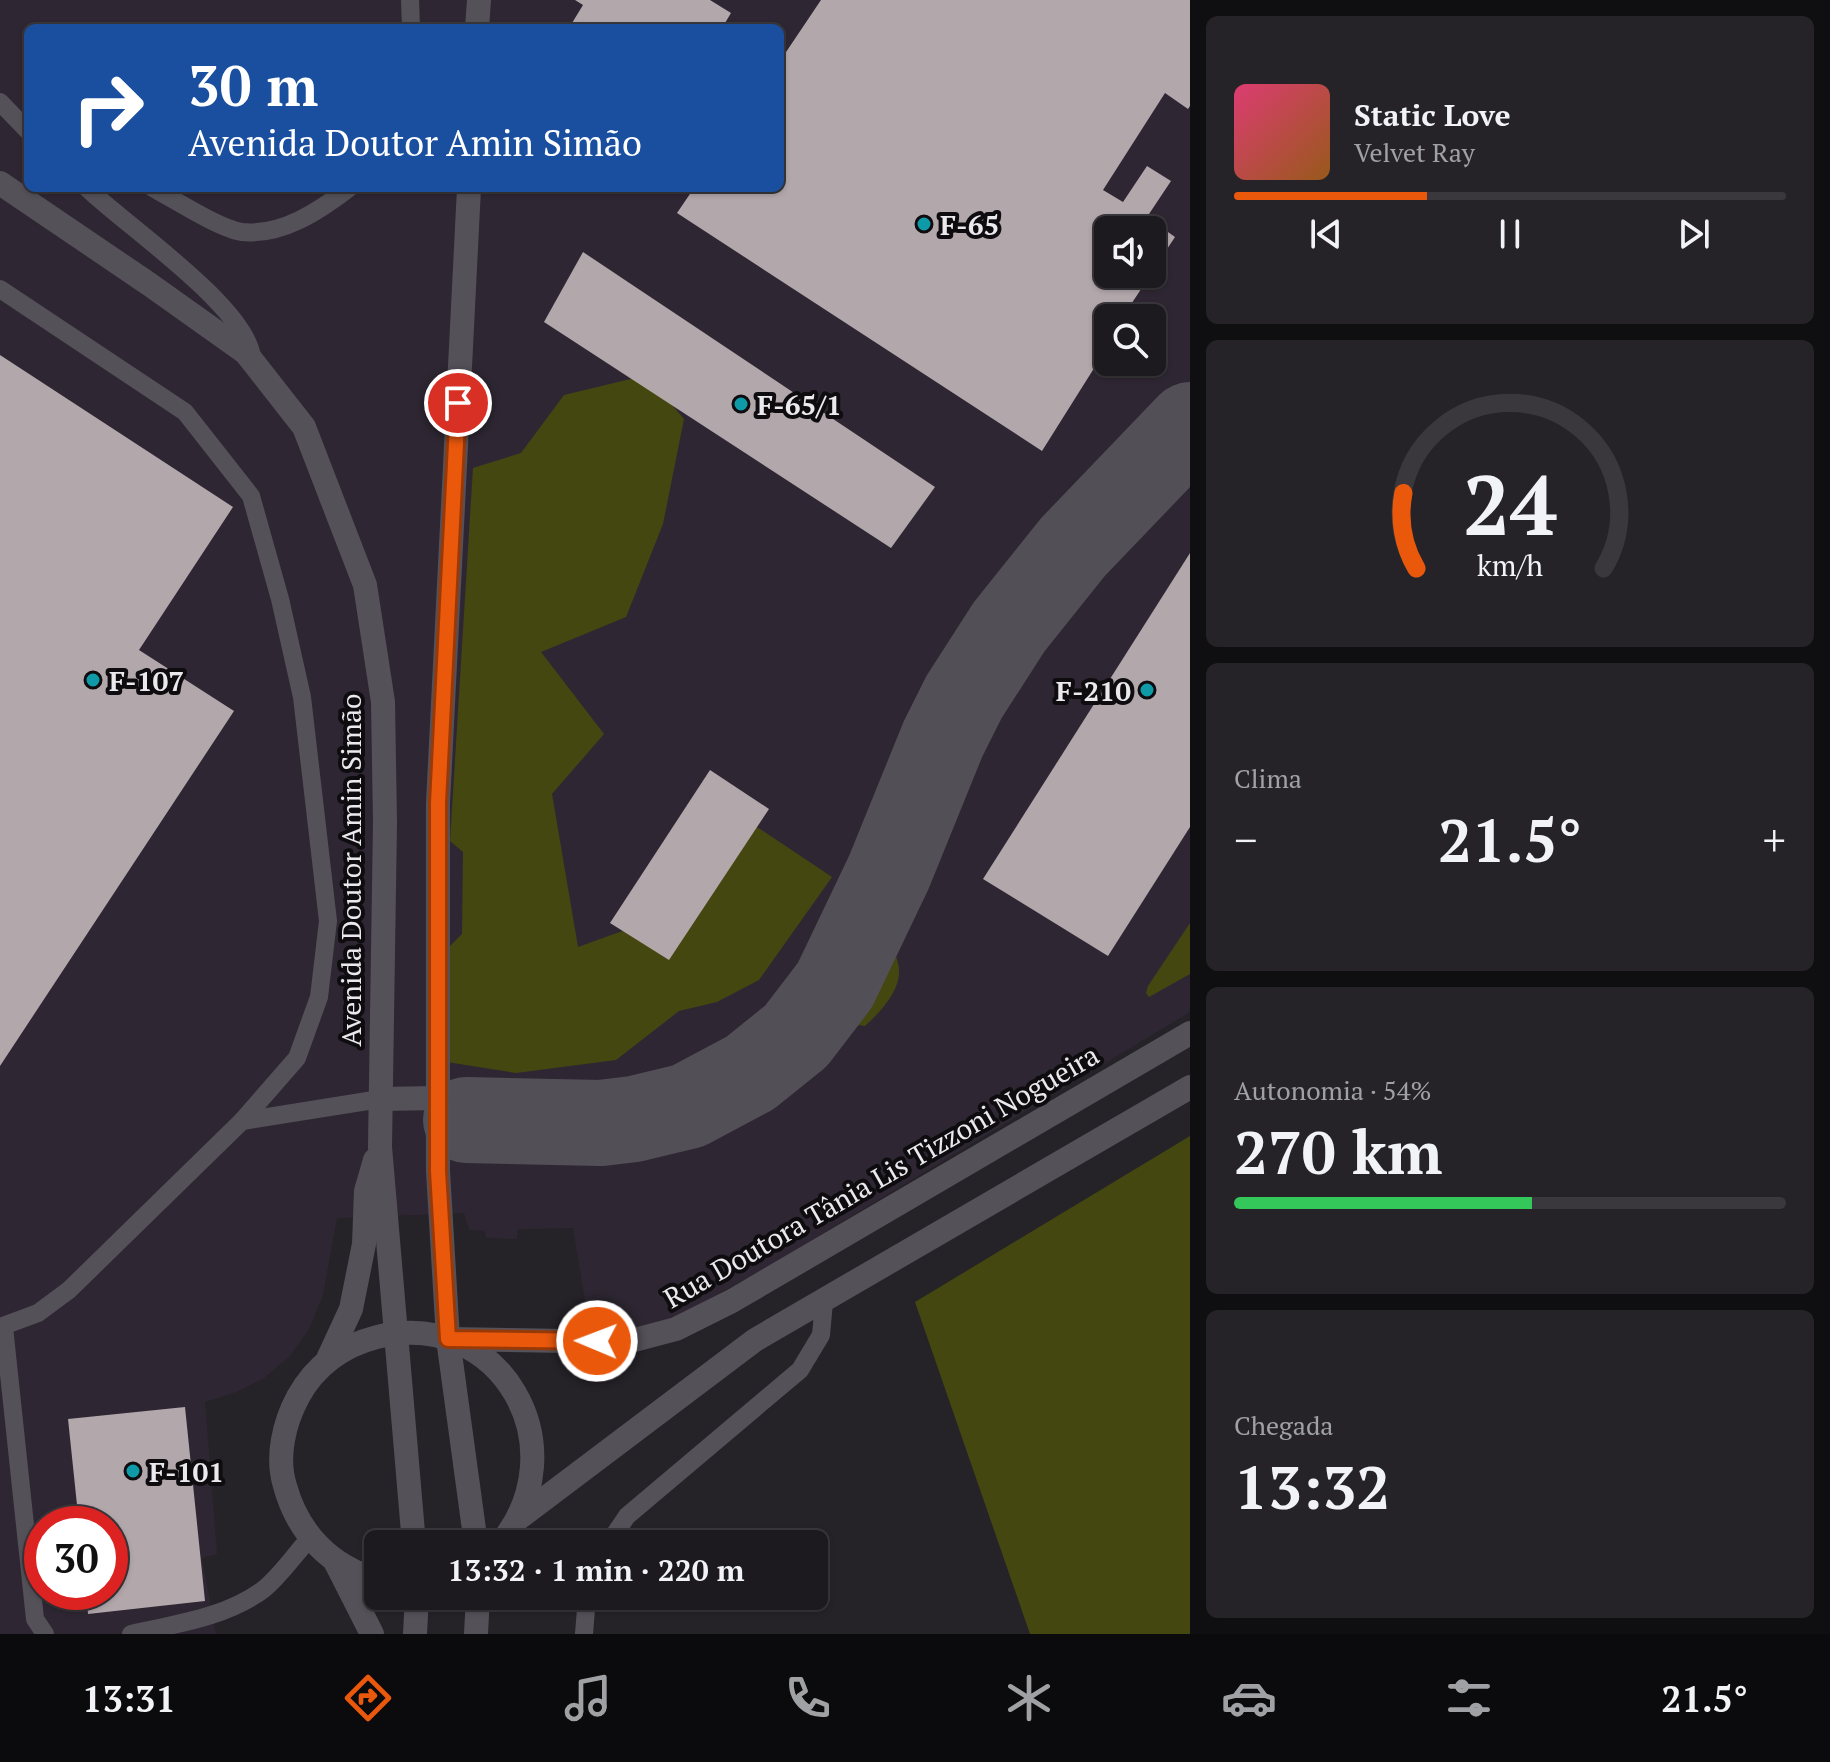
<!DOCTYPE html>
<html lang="pt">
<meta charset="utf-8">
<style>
body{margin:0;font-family:"PT Serif",serif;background:#252327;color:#f1f3f6;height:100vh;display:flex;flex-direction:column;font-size:30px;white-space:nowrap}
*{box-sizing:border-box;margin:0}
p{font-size:26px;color:#a0a1a4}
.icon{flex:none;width:44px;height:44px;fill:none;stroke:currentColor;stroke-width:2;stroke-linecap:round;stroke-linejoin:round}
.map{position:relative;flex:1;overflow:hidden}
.details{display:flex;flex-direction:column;gap:16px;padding:16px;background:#0f0e10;width:640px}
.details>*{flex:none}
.top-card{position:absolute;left:24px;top:24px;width:760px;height:168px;border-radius:12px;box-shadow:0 2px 6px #0004,0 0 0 2px #3a383c;background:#1a4fa0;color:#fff;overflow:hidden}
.buttons{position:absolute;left:1094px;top:216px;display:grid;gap:16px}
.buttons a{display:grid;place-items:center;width:72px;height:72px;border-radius:12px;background:#1c1a1e;box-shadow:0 2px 6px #0004,0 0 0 2px #3a383c;font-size:40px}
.speed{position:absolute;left:24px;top:1506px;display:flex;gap:16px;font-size:40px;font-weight:700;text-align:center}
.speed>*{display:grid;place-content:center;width:104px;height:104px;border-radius:50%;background:#1c1a1e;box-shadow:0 2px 6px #0004,0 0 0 2px #3a383c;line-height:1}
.speed .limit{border:12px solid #d22;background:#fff;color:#111}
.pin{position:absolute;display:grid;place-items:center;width:68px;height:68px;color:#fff;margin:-34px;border:4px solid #fff;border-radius:50%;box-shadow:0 2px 8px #0007}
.me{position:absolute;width:88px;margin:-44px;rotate:271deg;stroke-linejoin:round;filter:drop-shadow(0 0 6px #0008)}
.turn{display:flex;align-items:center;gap:28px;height:168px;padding:0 32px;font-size:36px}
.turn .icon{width:104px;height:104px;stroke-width:2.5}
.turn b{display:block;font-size:56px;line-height:68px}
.big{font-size:60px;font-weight:700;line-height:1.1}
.details .tile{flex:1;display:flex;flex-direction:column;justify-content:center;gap:12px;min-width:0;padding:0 28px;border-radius:12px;background:#252327}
.details .dial{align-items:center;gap:0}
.dial svg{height:208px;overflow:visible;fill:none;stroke:#3a383c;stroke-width:7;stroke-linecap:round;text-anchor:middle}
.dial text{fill:#f1f3f6;stroke:none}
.song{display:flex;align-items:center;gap:24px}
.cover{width:96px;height:96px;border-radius:12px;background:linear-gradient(135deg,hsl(340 70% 55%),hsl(30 70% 35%))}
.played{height:8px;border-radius:4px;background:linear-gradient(90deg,#ea580c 35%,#3a383c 35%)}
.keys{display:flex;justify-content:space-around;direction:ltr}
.heat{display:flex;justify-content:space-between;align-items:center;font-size:44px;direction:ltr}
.charge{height:12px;border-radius:6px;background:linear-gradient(90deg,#34c759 54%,#3a383c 0)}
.trip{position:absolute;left:364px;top:1530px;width:464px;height:80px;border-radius:12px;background:#1c1a1e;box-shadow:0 2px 6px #0004,0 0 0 2px #3a383c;font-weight:700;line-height:80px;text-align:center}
.tab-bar{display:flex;height:128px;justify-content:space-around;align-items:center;background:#0b0a0c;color:#a0a1a4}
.tab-bar .icon{width:56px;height:56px}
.tab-bar .active{color:#ea580c}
.tab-bar b{font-size:36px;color:#f1f3f6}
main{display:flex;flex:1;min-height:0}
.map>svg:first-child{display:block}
</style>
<main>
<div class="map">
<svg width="1190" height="1634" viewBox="0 0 1190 1634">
<rect width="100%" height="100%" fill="#252228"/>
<!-- built -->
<path fill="#2e2733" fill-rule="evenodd" d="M0,0H1190V1012L777,1261L676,1318L628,1334L591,1337L573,1228L518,1229L517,1239L486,1238L485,1231L469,1230L464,1213L337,1218L323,1295L308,1331L289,1357L263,1379L236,1392L205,1402L217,1554L202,1558L216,1634H0ZM28,28H780V188H28ZM1108,230H1152V274H1108ZM1108,318H1152V362H1108ZM42,1524H110V1592H42Z"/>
<!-- green -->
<g fill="#444710">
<polygon points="647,375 684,419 663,524 626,617 541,652 604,734 552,794 578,947 692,906 757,827 832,877 759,980 717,1002 679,1011 616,1060 516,1073 447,1062 446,950 462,934 463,852 450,841 473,468 521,453 564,395"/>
<polygon points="1190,923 1190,974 1149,997 1146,993 1148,986"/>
<path d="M894,948C895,955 900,965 899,973C898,994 879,1013 865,1026L858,1025L852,1018L853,1010Z"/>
<polygon points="1190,1136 1190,1634 1030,1634 915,1302"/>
</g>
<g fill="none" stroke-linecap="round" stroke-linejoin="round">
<!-- taxiway -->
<polyline stroke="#525056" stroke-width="86" points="466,1120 601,1123 634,1119 688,1106 750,1073 796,1036 835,985 889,872 943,739 964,697 1009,627 1073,547 1190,425"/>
</g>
<!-- building -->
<g fill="#b2a7ab">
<polygon points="575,0 710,0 731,13 722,28 569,28 583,5"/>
<polygon points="821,0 1190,0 1190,106 1188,109 1165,93 1103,190 1123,202 1147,166 1171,181 1147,217 1175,237 1152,272 1152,230 1108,230 1108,274 1151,274 1122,318 1108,318 1108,346 1042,451 677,213 694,188 780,188 780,61"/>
<polygon points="583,252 935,487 891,548 544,322"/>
<polygon points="0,355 233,507 139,650 234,711 0,1066"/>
<polygon points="1190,553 1190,827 1108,956 983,879"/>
<polygon points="710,770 769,809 669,960 610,923"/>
<polygon points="185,1407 205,1601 88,1614 86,1592 110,1592 110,1524 79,1524 68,1419"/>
</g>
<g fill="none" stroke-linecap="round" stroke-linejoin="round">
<!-- service -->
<g stroke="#555159" stroke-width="18">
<polyline points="410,0 411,28"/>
<polyline points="0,102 28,131"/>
<path d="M87,188C125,225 248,308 252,358"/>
<path d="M153,188C175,200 220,229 242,232C282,236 319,211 349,188"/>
<polyline points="0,289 185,412 251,496 280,599 302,697 328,921 319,997 297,1058 242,1121"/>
<polyline points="0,1327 38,1313 69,1290 242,1121 380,1099"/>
<polyline points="4,1327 35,1619 45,1634"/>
<polyline points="608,1544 627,1516 800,1370 821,1335 824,1302"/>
<path d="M131,1634C176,1624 227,1617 264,1589C281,1575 295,1554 310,1538"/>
<polyline points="584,1634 587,1596"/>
</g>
<!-- minor -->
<g stroke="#555159" stroke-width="24">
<polyline points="448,1339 627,1342 676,1329 732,1301 1190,1033"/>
<polyline points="519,1518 755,1340 1190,1087"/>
<path d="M378,1580C330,1567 298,1533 285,1486C276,1457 284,1423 298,1397C315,1366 342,1346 377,1337C501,1307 580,1448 500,1544"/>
</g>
<!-- tertiary -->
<g stroke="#555159" stroke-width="24">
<polyline points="477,28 479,0"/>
<polyline points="0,183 149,284 246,353 304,427 365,585 383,702 385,822 380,1147 414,1544"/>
<polyline points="469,188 438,803 438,1171 448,1339 476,1544"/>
<polyline points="380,1099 438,1098"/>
<polyline points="327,1361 351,1309 364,1244 366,1191 375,1160"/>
<polyline points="335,1561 372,1634"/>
<polyline points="415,1634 417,1596"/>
<polyline points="476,1634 478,1596"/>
</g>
</g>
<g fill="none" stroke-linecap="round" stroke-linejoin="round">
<defs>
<polyline id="route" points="458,403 438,803 438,1171 448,1339 597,1341"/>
</defs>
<!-- route casing -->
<use href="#route" stroke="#983908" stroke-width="20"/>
<!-- route -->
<use href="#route" stroke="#ea580c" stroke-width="14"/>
</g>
<!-- markers -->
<g fill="#0f9aa8" stroke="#0e0c0f" stroke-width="3">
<circle cx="924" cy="224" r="8"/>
<circle cx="741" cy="404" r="8"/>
<circle cx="93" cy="680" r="8"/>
<circle cx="1147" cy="690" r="8"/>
<circle cx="133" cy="1471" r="8"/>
</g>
<g text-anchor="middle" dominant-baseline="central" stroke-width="8" stroke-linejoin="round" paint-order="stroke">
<!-- poi labels -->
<g font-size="28" font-weight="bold" fill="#ebe9ee" stroke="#0e0c0f" text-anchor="start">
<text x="940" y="224">F-65</text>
<text x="757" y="404">F-65/1</text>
<text x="109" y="680">F-107</text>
<text x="1131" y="690" text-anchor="end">F-210</text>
<text x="149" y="1471">F-101</text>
</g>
<!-- street labels -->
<g font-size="28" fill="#ebe9ee" stroke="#0e0c0f">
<text transform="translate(350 870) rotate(-90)">Avenida Doutor Amin Simão</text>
<text transform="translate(881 1176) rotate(-30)">Rua Doutora Tânia Lis Tizzoni Nogueira</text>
</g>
</g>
</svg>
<div class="buttons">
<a><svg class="icon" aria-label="sound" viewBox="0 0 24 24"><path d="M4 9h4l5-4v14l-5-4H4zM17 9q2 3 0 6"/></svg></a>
<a><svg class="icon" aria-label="search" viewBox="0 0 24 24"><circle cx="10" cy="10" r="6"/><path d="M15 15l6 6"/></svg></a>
</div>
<div class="speed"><div class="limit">30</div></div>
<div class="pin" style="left:458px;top:403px;background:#d93025"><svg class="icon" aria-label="arrive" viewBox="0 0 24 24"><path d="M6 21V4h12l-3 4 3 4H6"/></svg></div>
<svg class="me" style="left:597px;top:1341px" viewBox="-20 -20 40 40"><circle r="17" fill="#ea580c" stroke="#fff" stroke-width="3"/><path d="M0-11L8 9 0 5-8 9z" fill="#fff"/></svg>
<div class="trip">13:32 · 1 min · 220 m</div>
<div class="top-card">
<div class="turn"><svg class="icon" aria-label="right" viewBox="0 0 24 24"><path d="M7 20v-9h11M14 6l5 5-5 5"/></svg><div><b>30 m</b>Avenida Doutor Amin Simão</div></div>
</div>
</div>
<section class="details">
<div class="tile">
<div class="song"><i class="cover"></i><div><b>Static Love</b><p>Velvet Ray</p></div></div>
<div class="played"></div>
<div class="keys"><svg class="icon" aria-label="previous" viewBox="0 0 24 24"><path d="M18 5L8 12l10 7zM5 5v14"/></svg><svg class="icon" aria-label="pause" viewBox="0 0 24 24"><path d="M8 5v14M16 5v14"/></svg><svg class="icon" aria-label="next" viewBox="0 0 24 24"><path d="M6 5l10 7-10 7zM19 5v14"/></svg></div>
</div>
<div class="tile dial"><svg viewBox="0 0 100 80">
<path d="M14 69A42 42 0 1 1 86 69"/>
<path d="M14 69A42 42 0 0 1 9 40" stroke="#ea580c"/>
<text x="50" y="56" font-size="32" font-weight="700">24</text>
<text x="50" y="72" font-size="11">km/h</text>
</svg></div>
<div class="tile"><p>Clima</p>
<div class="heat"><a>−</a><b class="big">21.5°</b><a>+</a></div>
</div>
<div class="tile"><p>Autonomia · 54%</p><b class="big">270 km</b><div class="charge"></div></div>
<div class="tile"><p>Chegada</p><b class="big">13:32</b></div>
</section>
</main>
<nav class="tab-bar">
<b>13:31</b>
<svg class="icon active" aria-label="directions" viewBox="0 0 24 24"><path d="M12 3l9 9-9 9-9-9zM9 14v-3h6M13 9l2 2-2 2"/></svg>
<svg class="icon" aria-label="music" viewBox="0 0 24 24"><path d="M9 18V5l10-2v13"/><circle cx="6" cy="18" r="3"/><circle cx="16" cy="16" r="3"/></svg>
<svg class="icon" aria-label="phone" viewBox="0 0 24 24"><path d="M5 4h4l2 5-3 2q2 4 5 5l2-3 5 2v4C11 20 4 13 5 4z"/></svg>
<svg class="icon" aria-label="climate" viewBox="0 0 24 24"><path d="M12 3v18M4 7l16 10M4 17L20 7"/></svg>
<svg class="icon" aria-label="car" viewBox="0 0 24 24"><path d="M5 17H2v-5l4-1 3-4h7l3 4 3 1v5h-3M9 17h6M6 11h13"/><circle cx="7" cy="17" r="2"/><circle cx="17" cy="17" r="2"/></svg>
<svg class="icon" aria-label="filters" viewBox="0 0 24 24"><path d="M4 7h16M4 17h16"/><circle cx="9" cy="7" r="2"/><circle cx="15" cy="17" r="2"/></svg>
<b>21.5°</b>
</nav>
